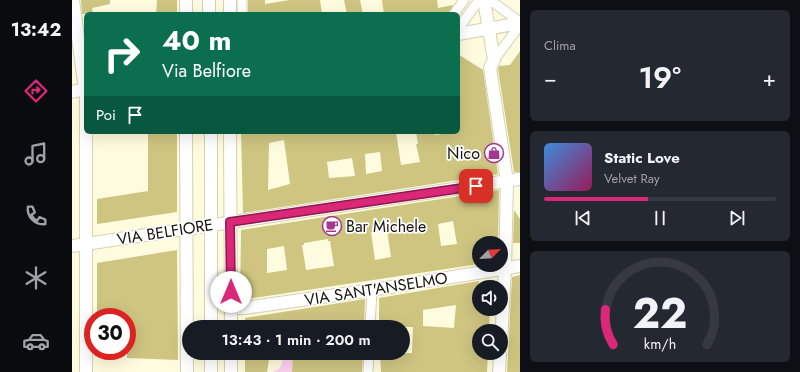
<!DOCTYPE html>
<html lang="it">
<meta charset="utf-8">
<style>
body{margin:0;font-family:Jost,sans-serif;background:#242831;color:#f1f3f6;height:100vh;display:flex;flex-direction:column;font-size:15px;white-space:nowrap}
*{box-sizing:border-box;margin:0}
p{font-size:13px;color:#9ea1a6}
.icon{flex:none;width:22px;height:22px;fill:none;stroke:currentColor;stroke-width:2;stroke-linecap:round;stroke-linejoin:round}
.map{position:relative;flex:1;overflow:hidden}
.panel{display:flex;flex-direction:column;gap:10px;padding:10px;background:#0d0f14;width:280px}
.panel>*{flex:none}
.top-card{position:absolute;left:12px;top:12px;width:376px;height:122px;border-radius:6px;box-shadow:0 4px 16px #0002;background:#0b6e4f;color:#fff;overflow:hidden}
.needle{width:26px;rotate:66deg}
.fabs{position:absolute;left:400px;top:236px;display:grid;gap:8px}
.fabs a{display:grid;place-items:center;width:36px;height:36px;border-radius:50%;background:#171b24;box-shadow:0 4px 16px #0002;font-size:20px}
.speed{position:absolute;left:12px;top:308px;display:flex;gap:8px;font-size:20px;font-weight:700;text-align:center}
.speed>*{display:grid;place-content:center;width:52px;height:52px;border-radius:50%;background:#171b24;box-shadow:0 4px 16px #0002;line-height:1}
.speed .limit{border:6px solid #d22;background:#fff;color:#111}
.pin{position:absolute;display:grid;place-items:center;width:34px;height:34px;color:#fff;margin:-17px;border-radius:8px;box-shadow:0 2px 6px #0006}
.me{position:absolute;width:44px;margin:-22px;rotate:0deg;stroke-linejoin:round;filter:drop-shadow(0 0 3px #0008)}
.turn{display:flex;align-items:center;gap:14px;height:84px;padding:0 12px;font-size:18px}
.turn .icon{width:52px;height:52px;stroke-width:2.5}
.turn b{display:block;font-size:28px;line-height:34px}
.then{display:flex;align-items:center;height:38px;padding:0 12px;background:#0003;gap:8px;font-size:15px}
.big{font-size:30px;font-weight:600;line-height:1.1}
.panel .tile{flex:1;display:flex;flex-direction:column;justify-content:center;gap:6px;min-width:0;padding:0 14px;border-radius:6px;background:#242831}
.panel .dial{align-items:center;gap:0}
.dial svg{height:104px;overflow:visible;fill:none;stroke:#363941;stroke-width:7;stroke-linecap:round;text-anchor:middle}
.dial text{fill:#f1f3f6;stroke:none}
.song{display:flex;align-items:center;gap:12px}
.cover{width:48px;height:48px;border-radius:6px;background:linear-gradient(135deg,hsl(210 70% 55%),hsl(330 70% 35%))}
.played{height:4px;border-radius:2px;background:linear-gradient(90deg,#db2777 45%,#363941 45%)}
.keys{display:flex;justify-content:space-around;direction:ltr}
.heat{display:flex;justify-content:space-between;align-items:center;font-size:22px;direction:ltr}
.trip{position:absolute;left:110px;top:320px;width:228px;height:40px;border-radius:20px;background:#171b24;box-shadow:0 4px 16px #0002;font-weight:600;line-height:40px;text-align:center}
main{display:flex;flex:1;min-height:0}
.menu{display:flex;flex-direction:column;width:72px;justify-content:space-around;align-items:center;background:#090b0e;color:#9ea1a6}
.menu .icon{width:28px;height:28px}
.menu .active{color:#db2777}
.menu b{font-size:18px;color:#f1f3f6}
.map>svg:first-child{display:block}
</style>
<main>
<nav class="menu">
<b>13:42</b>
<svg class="icon active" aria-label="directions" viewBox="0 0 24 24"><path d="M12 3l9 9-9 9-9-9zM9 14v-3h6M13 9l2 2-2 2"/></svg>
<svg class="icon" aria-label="music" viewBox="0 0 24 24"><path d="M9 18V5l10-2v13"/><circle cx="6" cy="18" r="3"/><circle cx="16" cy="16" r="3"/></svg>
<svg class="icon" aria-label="phone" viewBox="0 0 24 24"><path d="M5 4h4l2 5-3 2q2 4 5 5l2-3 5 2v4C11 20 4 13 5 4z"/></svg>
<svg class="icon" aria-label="climate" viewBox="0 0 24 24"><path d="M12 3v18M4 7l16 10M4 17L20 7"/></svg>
<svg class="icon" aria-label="car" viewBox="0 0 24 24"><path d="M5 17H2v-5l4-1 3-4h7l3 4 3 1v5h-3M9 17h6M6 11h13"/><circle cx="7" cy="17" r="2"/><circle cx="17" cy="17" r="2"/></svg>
</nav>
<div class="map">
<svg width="448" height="372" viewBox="0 0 448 372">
<rect width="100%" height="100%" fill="#fefbde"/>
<!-- green -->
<path fill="#fed0f1" d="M211,353H221L220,372H200C210,369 211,363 211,353Z"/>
<!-- building -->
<g fill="#cec581" fill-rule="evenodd">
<polygon points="9,0 38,0 38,4 20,8 21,14 10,14"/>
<polygon points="85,0 105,0 105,14 84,14"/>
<polygon points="176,0 193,0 193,4 218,0 248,0 250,14 176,14"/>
<polygon points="272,0 288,0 291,14 275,14"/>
<polygon points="310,0 365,0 366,8 381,5 376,14 312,14"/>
<polygon points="448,51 448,172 442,172 426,69 427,66 438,65"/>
<path d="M386,54L411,70L426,174L171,213L169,132H324L329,165L348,162L344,144H346L344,132H363V135L386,132ZM212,140L218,184L196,190L197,143ZM308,152L310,171L294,174L293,154ZM280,158L283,176L257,178L255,162Z"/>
<polygon points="76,132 105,132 105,212 25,224 25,199 76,191"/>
<path d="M427,190L426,243H407V264L168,300L169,230ZM381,221L385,244L369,246L366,224ZM315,230L319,257L303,260L299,232ZM256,239V241H258L262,266L234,270L230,245H232V243ZM212,246L215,270L195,273V249Z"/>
<polygon points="442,210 448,219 448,243 441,243"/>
<polygon points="105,250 106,360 55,358 55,317 25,317 25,263"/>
<polygon points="448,275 448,372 435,372 440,277"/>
<path d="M407,281V309H418L417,331H407V353H416L415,372H309L308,353H340L341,327H307V298ZM384,305L382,328L351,326V310Z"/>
<polygon points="293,299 292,327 284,327 284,324 266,327 264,325 253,327 173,327 173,318"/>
<polygon points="173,353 198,353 195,372 173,372"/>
<polygon points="221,353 242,353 242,356 275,359 275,353 291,353 290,372 220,372"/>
</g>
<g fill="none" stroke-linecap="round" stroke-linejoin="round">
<defs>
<g id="pedestrian">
<polyline points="418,0 448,22"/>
<polyline points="170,14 170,0"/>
<polyline points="382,14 392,0"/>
<polyline points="386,29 407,0"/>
<polyline points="422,60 448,25"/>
<polyline points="298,327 300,290"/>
<polyline points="296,372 297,353"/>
</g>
<g id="minor">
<polyline points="1,0 14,97 14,372"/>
<polyline points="114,0 114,14"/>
<polyline points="137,0 137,14"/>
<polyline points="158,0 158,14"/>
<polyline points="412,0 422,60 418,68 435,181 433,269 429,342"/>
<polyline points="386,34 448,23"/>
<polyline points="0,92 14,89"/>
<polyline points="114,132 115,372"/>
<polyline points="139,132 139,327"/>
<polyline points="158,132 159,327"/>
<polyline points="0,246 448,179"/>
<polyline points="159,308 172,308 300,290 448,266"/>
<polyline points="139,353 139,372"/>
<polyline points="159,353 159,372"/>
<polyline points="427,372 428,353"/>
</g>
</defs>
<!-- pedestrian casing -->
<use href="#pedestrian" stroke="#d4d1b5" stroke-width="11"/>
<!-- minor casing -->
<use href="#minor" stroke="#d4d1b5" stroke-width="14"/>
<!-- pedestrian -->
<use href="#pedestrian" stroke="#fff" stroke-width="9"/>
<!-- minor -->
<use href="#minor" stroke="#fff" stroke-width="12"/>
</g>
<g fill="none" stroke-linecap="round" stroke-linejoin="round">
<defs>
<polyline id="route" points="159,292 158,222 404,186"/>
</defs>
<!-- route casing -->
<use href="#route" stroke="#8e194d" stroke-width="10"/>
<!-- route -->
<use href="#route" stroke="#db2777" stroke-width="7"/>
</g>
<!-- icons -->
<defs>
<symbol id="shop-ring" viewBox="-11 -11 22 22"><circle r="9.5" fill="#fff" stroke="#a63590" stroke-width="1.5"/><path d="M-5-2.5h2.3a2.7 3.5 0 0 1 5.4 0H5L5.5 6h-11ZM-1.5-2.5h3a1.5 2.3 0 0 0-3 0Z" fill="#a63590"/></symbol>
<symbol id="cafe-ring" viewBox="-11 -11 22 22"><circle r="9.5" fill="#fff" stroke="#a63590" stroke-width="1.5"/><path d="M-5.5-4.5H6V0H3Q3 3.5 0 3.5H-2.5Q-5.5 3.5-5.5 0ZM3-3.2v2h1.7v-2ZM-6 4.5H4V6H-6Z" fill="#a63590"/></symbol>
</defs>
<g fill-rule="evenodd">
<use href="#shop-ring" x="411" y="142" width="22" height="22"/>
<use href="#cafe-ring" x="249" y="215" width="22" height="22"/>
</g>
<g text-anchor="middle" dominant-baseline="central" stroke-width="3.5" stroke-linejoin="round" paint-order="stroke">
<!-- poi labels -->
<g font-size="16" fill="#16150b" stroke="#fff" text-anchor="end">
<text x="408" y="153">Nico</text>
<text x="274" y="226" text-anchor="start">Bar Michele</text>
</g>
<!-- street labels -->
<g font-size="16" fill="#16150b" stroke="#fff">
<text transform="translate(93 232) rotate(-9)">VIA BELFIORE</text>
<text transform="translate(304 289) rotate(-9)">VIA SANT'ANSELMO</text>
</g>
</g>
</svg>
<div class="fabs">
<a><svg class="needle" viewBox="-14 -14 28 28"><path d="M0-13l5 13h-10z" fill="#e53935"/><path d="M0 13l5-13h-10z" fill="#9ea1a6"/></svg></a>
<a><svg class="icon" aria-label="sound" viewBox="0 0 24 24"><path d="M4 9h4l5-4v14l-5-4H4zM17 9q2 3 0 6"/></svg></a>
<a><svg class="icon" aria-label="search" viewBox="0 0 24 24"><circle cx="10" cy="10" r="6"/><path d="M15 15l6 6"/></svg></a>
</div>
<div class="speed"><div class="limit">30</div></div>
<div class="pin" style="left:404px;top:186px;background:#d93025"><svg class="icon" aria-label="arrive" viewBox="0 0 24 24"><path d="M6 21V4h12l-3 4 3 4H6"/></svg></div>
<svg class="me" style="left:159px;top:292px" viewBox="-20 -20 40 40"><circle r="19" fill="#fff"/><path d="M0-13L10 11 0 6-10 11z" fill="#db2777"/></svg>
<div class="trip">13:43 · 1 min · 200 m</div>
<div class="top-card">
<div class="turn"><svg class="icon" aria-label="right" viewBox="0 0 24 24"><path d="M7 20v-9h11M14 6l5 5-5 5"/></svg><div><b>40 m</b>Via Belfiore</div></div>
<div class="then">Poi<svg class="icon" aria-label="arrive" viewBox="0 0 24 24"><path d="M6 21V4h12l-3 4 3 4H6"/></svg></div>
</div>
</div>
<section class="panel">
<div class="tile"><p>Clima</p>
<div class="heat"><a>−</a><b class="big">19°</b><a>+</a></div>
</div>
<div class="tile">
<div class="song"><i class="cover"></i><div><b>Static Love</b><p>Velvet Ray</p></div></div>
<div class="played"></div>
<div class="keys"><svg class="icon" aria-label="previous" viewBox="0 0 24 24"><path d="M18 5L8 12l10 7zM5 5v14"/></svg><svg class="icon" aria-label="pause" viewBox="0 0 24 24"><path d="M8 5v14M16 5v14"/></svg><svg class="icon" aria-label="next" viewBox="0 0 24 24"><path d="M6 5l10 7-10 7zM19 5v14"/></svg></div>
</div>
<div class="tile dial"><svg viewBox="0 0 100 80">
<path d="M14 69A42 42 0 1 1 86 69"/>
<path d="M14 69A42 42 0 0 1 8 42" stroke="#db2777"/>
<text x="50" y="56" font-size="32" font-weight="700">22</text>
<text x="50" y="72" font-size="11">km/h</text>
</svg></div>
</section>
</main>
